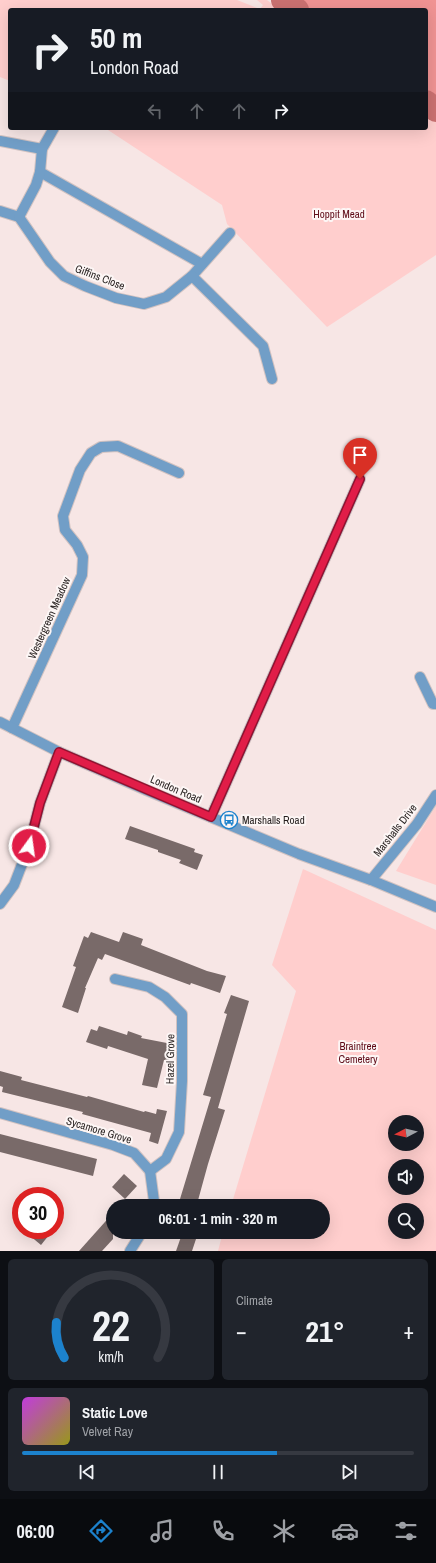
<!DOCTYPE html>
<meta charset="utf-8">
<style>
body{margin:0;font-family:"Archivo Narrow",sans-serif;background:#20242c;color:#f1f3f6;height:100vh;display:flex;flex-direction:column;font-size:15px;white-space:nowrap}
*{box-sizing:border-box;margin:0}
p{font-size:13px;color:#9ea1a6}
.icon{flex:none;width:22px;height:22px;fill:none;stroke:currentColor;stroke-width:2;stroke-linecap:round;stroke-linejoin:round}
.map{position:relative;height:1251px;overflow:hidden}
.details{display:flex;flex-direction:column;gap:8px;padding:8px;background:#0d0f14;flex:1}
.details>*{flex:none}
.banner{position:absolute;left:8px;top:8px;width:420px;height:122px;border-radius:4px;box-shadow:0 4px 16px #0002;background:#171b24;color:#f1f3f6;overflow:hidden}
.needle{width:26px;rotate:263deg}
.buttons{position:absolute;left:388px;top:1115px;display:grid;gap:8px}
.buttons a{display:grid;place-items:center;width:36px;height:36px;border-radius:50%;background:#171b24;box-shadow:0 4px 16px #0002;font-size:20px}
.speed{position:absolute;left:12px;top:1187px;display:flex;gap:8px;font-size:20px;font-weight:700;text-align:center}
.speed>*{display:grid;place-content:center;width:52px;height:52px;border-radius:50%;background:#171b24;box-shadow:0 4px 16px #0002;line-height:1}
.speed .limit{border:6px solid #d22;background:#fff;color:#111}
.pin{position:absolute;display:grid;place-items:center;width:34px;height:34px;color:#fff;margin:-41px -17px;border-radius:50% 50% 50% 0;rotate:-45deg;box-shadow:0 0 4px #0007}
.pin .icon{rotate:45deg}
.me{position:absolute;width:44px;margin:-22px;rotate:14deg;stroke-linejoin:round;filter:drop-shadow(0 0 3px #0008)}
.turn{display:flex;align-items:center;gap:14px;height:84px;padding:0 16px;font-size:18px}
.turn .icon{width:52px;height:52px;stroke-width:2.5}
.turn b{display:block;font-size:28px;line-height:34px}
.lanes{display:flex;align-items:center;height:38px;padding:0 16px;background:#0003;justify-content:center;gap:20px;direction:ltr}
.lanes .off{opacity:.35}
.big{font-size:30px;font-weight:700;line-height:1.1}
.details .widget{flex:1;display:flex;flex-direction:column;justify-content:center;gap:6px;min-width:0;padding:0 14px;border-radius:6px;background:#20242c}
.details .dial{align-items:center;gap:0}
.dial svg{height:104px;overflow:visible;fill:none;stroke:#363941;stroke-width:7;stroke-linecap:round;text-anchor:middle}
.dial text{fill:#f1f3f6;stroke:none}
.song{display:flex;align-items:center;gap:12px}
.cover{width:48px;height:48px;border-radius:6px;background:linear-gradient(135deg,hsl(290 70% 55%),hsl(60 70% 35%))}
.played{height:4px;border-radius:2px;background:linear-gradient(90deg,#1c82cd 65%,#363941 65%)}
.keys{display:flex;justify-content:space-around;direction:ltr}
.heat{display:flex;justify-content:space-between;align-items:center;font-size:22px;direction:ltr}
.details .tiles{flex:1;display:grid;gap:8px;grid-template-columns:1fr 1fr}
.widget:last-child{grid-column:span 2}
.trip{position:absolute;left:106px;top:1199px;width:224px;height:40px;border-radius:20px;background:#171b24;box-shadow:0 4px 16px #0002;font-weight:700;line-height:40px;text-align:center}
.dock{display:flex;height:64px;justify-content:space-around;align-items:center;background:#090b0e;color:#9ea1a6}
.dock .icon{width:28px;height:28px}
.dock .selected{color:#1c82cd}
.dock b{font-size:18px;color:#f1f3f6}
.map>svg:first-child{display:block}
</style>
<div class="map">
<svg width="436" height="1251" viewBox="0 0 436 1251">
<rect width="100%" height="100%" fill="#f7e6e5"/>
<!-- green -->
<g fill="#ffcecd" fill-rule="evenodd">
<polygon points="0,0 237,0 260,9 263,5 257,0 267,0 280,10 10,10 10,81 0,77"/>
<polygon points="426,105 436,111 436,255 327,327 227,224 222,205 105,128 426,128"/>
<polygon points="436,806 436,885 396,871"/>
<path d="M303,869L436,930V1251H218L223,1232H323V1206H231L296,991L272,965ZM395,1122H417V1144H395ZM395,1166H417V1188H395ZM395,1210H417V1232H395Z"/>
</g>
<!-- forest -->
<polygon fill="#f09393" points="290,0 436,0 436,105 426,98 426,10 304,10"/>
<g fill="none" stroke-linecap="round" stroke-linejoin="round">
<!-- river -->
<g stroke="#cb7171" stroke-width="24">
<polyline points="283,0 297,10"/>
<polyline points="426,102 436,110"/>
</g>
</g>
<!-- building -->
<g fill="#796a69">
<polygon points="130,826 195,849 194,852 203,855 197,870 179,863 181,860 158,852 158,850 125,839"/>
<polygon points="91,932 119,942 123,932 143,939 141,945 207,971 226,976 220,993 191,983 190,985 105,954 102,960 98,958 85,988 86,988 78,1013 62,1007 76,967 73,966 84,936 88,938"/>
<polygon points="231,995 249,1001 218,1108 225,1110 208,1164 197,1204 180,1199 211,1097 203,1095 227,1014 224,1013"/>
<polygon points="99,1026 127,1035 128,1031 142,1036 141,1038 172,1044 169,1061 164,1060 157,1088 142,1085 148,1059 108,1046 107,1049 86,1042 91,1029 97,1031"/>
<polygon points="0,1071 22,1077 21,1080 87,1097 88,1096 144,1112 145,1111 156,1114 157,1109 167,1111 158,1144 149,1141 151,1133 82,1114 83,1112 2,1092 3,1087 0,1086"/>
<polygon points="0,1134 97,1159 93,1176 0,1152"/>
<polygon points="124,1174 137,1186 125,1199 112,1187"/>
<polygon points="113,1213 113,1239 102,1251 79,1251"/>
<polygon points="23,1230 53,1230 41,1245"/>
<polygon points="182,1234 196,1239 192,1251 176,1251"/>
</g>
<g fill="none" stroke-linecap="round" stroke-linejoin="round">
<defs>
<g id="minor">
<polyline points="0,141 42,149"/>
<polyline points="40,172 202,264"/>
<polyline points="0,211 19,217 50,262 64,276 85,286 116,298 144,304 166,297 192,276 230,233"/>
<polyline points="19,217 36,185 40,172 42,149 54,128"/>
<polyline points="192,276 263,346 272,379"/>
<polyline points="420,677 433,704 436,704"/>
<polyline points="12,728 82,575 83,557 77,545 65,530 63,516 80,470 91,453 101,447 118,446 179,473"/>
<polyline points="211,817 360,479"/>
<polyline points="371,880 417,824 436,795"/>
<polyline points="0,904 14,885 29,846 40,803 59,752"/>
<polyline points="115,979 149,987 165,997 182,1014 182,1081 179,1132 166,1159 150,1171"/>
<polyline points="0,1113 113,1145 134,1153 150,1171 154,1201 152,1206"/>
<polyline points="130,1251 142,1232"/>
</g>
<polyline id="tertiary" points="0,722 59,752 146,790 299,854 371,880 436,907"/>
</defs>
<!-- minor casing -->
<use href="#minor" stroke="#d1c2c1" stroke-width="12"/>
<!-- tertiary casing -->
<use href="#tertiary" stroke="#d1c2c1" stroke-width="12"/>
<!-- minor -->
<use href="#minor" stroke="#719ec7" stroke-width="10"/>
<!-- tertiary -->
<use href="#tertiary" stroke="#719ec7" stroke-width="10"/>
</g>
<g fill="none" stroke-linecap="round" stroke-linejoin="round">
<defs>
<polyline id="route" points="29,846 40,803 59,752 211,817 360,479"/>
</defs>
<!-- route casing -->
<use href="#route" stroke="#92132f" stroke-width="10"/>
<!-- route -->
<use href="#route" stroke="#e11d48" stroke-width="7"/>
</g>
<!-- icons -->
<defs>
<symbol id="bus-ring" viewBox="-11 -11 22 22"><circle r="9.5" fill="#fdf6f5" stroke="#1c82cd" stroke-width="1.5"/><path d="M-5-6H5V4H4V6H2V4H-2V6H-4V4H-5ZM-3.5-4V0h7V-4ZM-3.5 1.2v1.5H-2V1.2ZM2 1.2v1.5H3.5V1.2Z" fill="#1c82cd"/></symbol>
</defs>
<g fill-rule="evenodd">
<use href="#bus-ring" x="219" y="810" width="20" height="20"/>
</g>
<g text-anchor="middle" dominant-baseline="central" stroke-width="4" stroke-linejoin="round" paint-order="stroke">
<!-- park labels -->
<g font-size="11" fill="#5f0c18" stroke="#fdf6f5">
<text x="339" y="214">Hoppit Mead</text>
<text x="358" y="1046">Braintree<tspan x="358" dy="13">Cemetery</tspan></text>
</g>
<!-- street labels -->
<g font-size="11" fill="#241e1d" stroke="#fdf6f5">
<text transform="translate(100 277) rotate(21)">Giffins Close</text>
<text transform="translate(49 618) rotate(-66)">Westergreen Meadow</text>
<text transform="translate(176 789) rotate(23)">London Road</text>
<text transform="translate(395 830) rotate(-52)">Marshalls Drive</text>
<text transform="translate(170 1059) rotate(-89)">Hazel Grove</text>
<text transform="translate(99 1130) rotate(17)">Sycamore Grove</text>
</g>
<!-- poi labels -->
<g font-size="11" fill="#241e1d" stroke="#fdf6f5" text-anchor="start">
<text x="242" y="820">Marshalls Road</text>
</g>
</g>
</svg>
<div class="buttons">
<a><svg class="needle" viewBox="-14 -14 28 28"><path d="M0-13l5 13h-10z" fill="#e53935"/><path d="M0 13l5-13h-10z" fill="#9ea1a6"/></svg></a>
<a><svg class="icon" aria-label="sound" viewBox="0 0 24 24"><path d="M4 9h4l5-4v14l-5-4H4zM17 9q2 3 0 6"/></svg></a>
<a><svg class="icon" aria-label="search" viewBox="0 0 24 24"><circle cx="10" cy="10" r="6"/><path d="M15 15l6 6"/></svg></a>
</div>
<div class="speed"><div class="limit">30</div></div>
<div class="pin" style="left:360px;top:479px;background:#d93025"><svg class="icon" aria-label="arrive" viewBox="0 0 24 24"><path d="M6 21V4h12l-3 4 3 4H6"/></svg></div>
<svg class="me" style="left:29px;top:846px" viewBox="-20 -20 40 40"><circle r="17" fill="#e11d48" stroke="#fff" stroke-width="3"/><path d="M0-11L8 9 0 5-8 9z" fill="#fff"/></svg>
<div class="trip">06:01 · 1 min · 320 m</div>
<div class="banner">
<div class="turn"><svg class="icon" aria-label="right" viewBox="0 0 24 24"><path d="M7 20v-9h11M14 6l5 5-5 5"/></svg><div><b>50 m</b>London Road</div></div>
<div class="lanes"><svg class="icon off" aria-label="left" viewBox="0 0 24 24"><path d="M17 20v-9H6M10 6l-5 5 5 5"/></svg><svg class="icon off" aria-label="ahead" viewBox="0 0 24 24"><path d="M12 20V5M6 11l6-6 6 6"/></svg><svg class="icon off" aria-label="ahead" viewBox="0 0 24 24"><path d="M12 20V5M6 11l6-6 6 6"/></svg><svg class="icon" aria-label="right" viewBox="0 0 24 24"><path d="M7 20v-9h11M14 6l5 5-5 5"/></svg></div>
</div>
</div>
<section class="details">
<div class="tiles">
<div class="widget dial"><svg viewBox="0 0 100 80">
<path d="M14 69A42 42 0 1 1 86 69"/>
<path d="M14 69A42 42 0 0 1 8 42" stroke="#1c82cd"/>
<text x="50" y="56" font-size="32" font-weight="700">22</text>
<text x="50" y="72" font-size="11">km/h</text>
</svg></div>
<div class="widget"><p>Climate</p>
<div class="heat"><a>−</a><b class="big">21°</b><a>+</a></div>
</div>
<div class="widget">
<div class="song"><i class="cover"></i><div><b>Static Love</b><p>Velvet Ray</p></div></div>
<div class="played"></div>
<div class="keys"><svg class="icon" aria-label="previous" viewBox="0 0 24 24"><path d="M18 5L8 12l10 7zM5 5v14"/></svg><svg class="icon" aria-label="pause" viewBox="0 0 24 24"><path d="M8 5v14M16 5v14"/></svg><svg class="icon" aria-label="next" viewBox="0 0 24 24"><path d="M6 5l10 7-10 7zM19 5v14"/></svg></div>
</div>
</div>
</section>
<nav class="dock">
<b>06:00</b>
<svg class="icon selected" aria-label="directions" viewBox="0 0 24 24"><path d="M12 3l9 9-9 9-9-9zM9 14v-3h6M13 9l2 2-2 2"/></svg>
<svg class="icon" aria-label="music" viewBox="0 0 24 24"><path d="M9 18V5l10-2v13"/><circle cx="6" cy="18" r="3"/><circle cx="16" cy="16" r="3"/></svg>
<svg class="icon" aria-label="phone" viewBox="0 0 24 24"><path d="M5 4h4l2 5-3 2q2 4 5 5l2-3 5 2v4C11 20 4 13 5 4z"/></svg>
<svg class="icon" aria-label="climate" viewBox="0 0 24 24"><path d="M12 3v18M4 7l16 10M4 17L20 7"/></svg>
<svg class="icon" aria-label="car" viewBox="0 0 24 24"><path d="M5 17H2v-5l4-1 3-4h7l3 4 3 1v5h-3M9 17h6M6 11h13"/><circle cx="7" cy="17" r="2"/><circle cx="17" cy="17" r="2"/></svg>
<svg class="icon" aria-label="filters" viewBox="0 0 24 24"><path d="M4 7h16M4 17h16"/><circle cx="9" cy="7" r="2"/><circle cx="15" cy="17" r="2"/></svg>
</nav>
